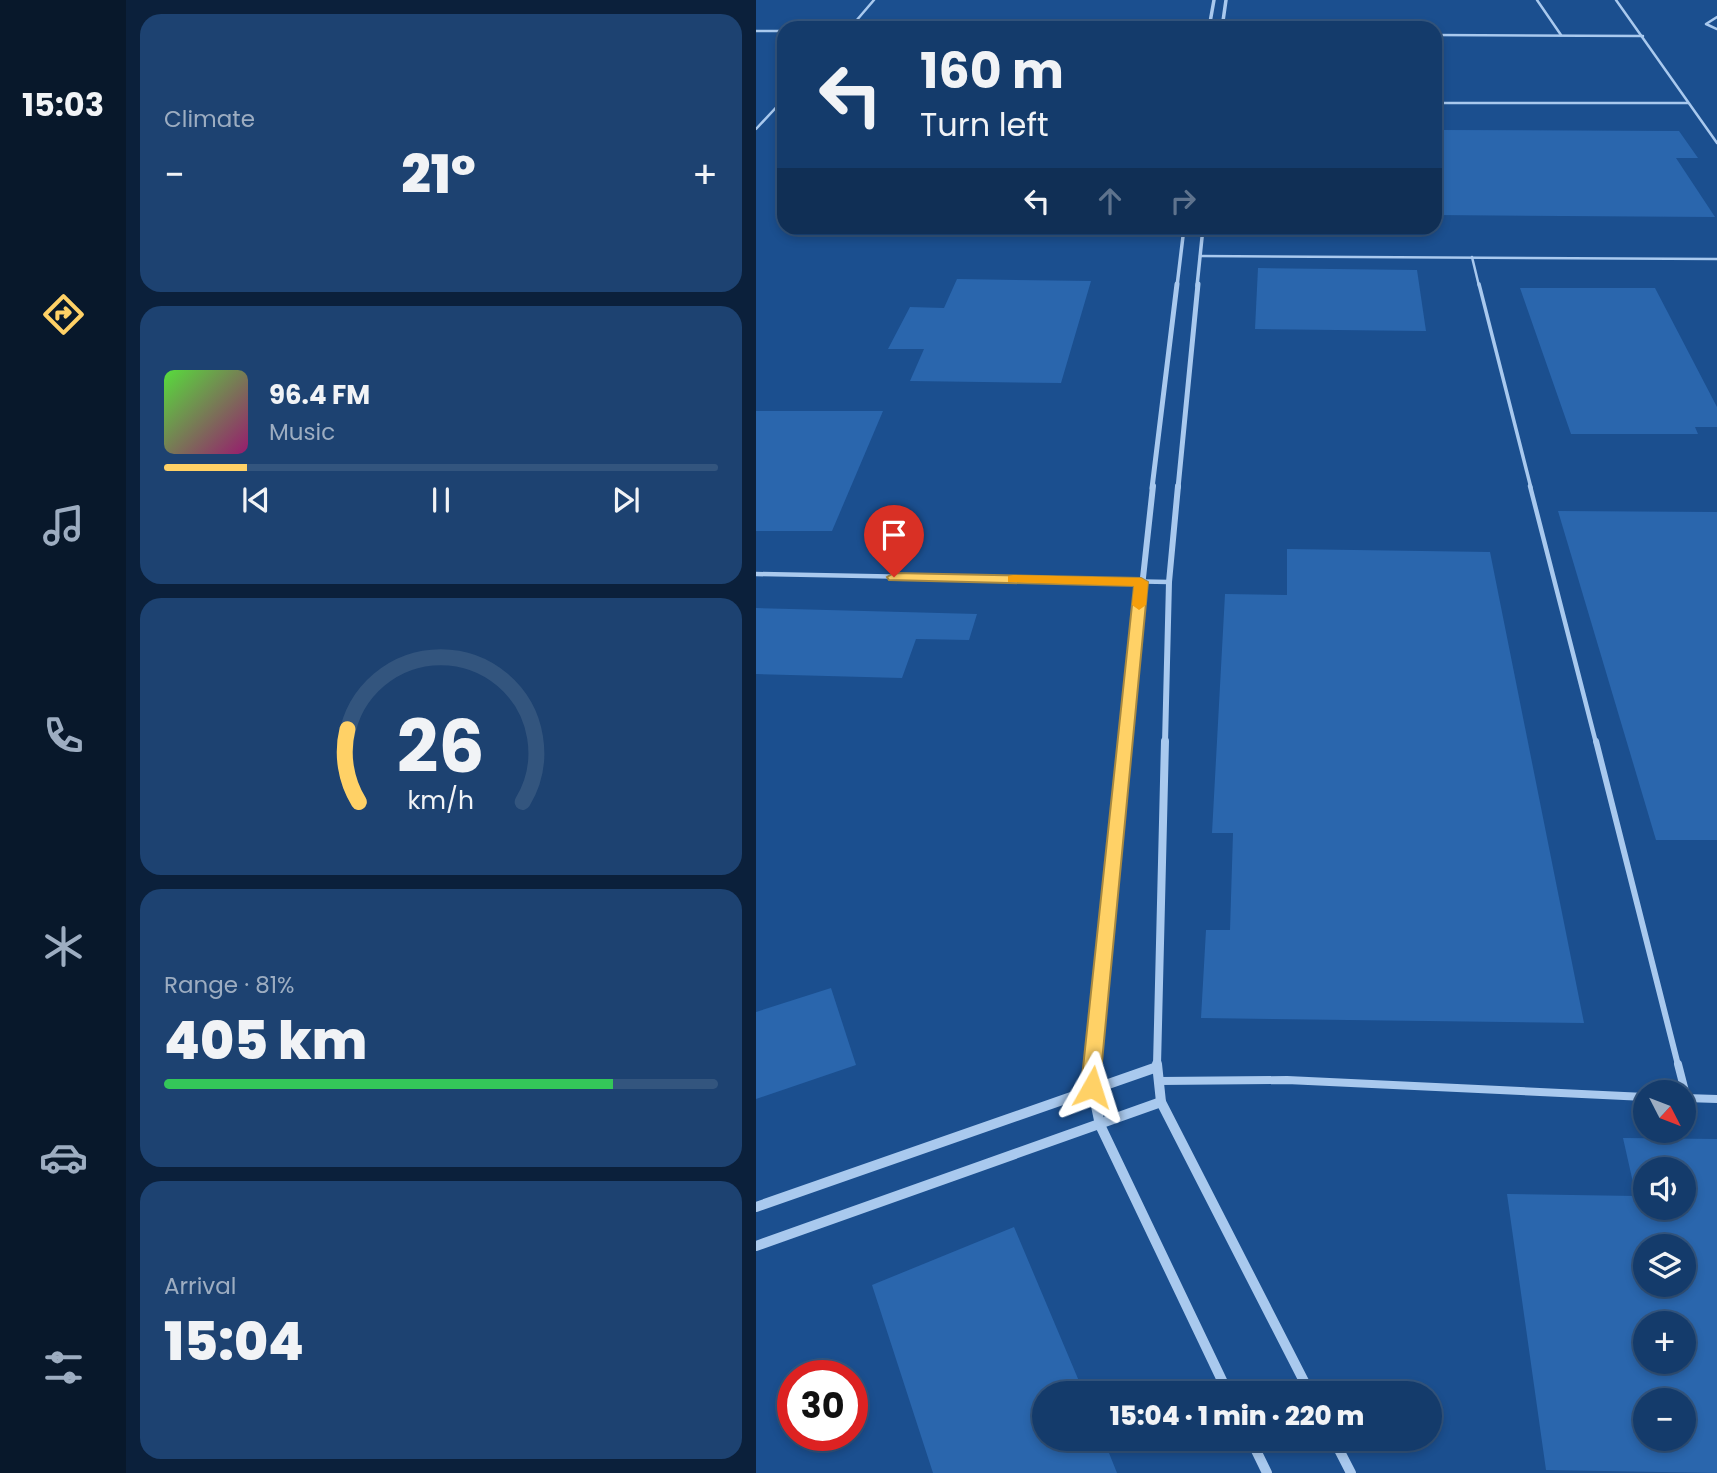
<!DOCTYPE html>
<meta charset="utf-8">
<style>
body{margin:0;font-family:Poppins,sans-serif;background:#1d4271;color:#f1f3f6;height:100vh;display:flex;flex-direction:column;font-size:26px;white-space:nowrap}
*{box-sizing:border-box;margin:0}
p{font-size:23px;color:#9dadc1}
.icon{flex:none;width:38px;height:38px;fill:none;stroke:currentColor;stroke-width:2;stroke-linecap:round;stroke-linejoin:round}
.map{position:relative;flex:1;overflow:hidden}
.drawer{display:flex;flex-direction:column;gap:14px;padding:14px;background:#0b203b;width:630px}
.drawer>*{flex:none}
.guide{position:absolute;left:21px;top:21px;width:665px;height:214px;border-radius:21px;box-shadow:0 4px 10px #0003,0 0 0 2px #33557e;background:#143b6b;color:#f1f3f6;overflow:hidden}
.needle{width:46px;rotate:132deg}
.tools{position:absolute;left:877px;top:1080px;display:grid;gap:14px}
.tools a{display:grid;place-items:center;width:63px;height:63px;border-radius:50%;background:#143b6b;box-shadow:0 4px 10px #0003,0 0 0 2px #33557e;font-size:35px}
.speed{position:absolute;left:21px;top:1360px;display:flex;gap:14px;font-size:35px;font-weight:700;text-align:center}
.speed>*{display:grid;place-content:center;width:91px;height:91px;border-radius:50%;background:#143b6b;box-shadow:0 4px 10px #0003,0 0 0 2px #33557e;line-height:1}
.speed .limit{border:10px solid #d22;background:#fff;color:#111}
.pin{position:absolute;display:grid;place-items:center;width:60px;height:60px;color:#fff;margin:-72px -30px;border-radius:50% 50% 50% 0;rotate:-45deg;box-shadow:0 0 7px #0007}
.pin .icon{rotate:45deg}
.me{position:absolute;width:77px;margin:-38px;rotate:6deg;stroke-linejoin:round;filter:drop-shadow(0 0 5px #0008)}
.turn{display:flex;align-items:center;gap:24px;height:147px;padding:0 28px;font-size:32px}
.turn .icon{width:91px;height:91px;stroke-width:2.5}
.turn b{display:block;font-size:49px;line-height:60px}
.lanes{display:flex;align-items:center;height:66px;padding:0 28px;background:#0003;justify-content:center;gap:35px;direction:ltr}
.lanes .off{opacity:.35}
.big{font-size:52px;font-weight:800;line-height:1.1}
.drawer .card{flex:1;display:flex;flex-direction:column;justify-content:center;gap:10px;min-width:0;padding:0 24px;border-radius:21px;background:#1d4271}
.drawer .dial{align-items:center;gap:0}
.dial svg{height:182px;overflow:visible;fill:none;stroke:#33557e;stroke-width:7;stroke-linecap:round;text-anchor:middle}
.dial text{fill:#f1f3f6;stroke:none}
.song{display:flex;align-items:center;gap:21px}
.cover{width:84px;height:84px;border-radius:10px;background:linear-gradient(135deg,hsl(110 70% 55%),hsl(320 70% 35%))}
.played{height:7px;border-radius:4px;background:linear-gradient(90deg,#ffd166 15%,#33557e 15%)}
.keys{display:flex;justify-content:space-around;direction:ltr}
.heat{display:flex;justify-content:space-between;align-items:center;font-size:38px;direction:ltr}
.charge{height:10px;border-radius:5px;background:linear-gradient(90deg,#34c759 81%,#33557e 0)}
.trip{position:absolute;left:276px;top:1381px;width:410px;height:70px;border-radius:35px;background:#143b6b;box-shadow:0 4px 10px #0003,0 0 0 2px #33557e;font-weight:800;line-height:70px;text-align:center}
main{display:flex;flex:1;min-height:0}
.dock{display:flex;flex-direction:column;width:126px;justify-content:space-around;align-items:center;background:#08182b;color:#9dadc1}
.dock .icon{width:49px;height:49px}
.dock .on{color:#ffd166}
.dock b{font-size:32px;color:#f1f3f6}
.map>svg:first-child{display:block}
</style>
<main>
<nav class="dock">
<b>15:03</b>
<svg class="icon on" aria-label="directions" viewBox="0 0 24 24"><path d="M12 3l9 9-9 9-9-9zM9 14v-3h6M13 9l2 2-2 2"/></svg>
<svg class="icon" aria-label="music" viewBox="0 0 24 24"><path d="M9 18V5l10-2v13"/><circle cx="6" cy="18" r="3"/><circle cx="16" cy="16" r="3"/></svg>
<svg class="icon" aria-label="phone" viewBox="0 0 24 24"><path d="M5 4h4l2 5-3 2q2 4 5 5l2-3 5 2v4C11 20 4 13 5 4z"/></svg>
<svg class="icon" aria-label="climate" viewBox="0 0 24 24"><path d="M12 3v18M4 7l16 10M4 17L20 7"/></svg>
<svg class="icon" aria-label="car" viewBox="0 0 24 24"><path d="M5 17H2v-5l4-1 3-4h7l3 4 3 1v5h-3M9 17h6M6 11h13"/><circle cx="7" cy="17" r="2"/><circle cx="17" cy="17" r="2"/></svg>
<svg class="icon" aria-label="filters" viewBox="0 0 24 24"><path d="M4 7h16M4 17h16"/><circle cx="9" cy="7" r="2"/><circle cx="15" cy="17" r="2"/></svg>
</nav>
<section class="drawer">
<div class="card"><p>Climate</p>
<div class="heat"><a>−</a><b class="big">21°</b><a>+</a></div>
</div>
<div class="card">
<div class="song"><i class="cover"></i><div><b>96.4 FM</b><p>Music</p></div></div>
<div class="played"></div>
<div class="keys"><svg class="icon" aria-label="previous" viewBox="0 0 24 24"><path d="M18 5L8 12l10 7zM5 5v14"/></svg><svg class="icon" aria-label="pause" viewBox="0 0 24 24"><path d="M8 5v14M16 5v14"/></svg><svg class="icon" aria-label="next" viewBox="0 0 24 24"><path d="M6 5l10 7-10 7zM19 5v14"/></svg></div>
</div>
<div class="card dial"><svg viewBox="0 0 100 80">
<path d="M14 69A42 42 0 1 1 86 69"/>
<path d="M14 69A42 42 0 0 1 9 37" stroke="#ffd166"/>
<text x="50" y="56" font-size="32" font-weight="700">26</text>
<text x="50" y="72" font-size="11">km/h</text>
</svg></div>
<div class="card"><p>Range · 81%</p><b class="big">405 km</b><div class="charge"></div></div>
<div class="card"><p>Arrival</p><b class="big">15:04</b></div>
</section>
<div class="map">
<svg width="961" height="1473" viewBox="0 0 961 1473">
<rect width="100%" height="100%" fill="#1b4f8f"/>
<!-- building -->
<g fill="#2a66ad" fill-rule="evenodd">
<polygon points="679,130 923,131 942,158 920,158 959,217 679,215"/>
<polygon points="502,268 661,270 670,331 499,329"/>
<polygon points="201,279 335,281 305,383 154,381 168,349 132,349 154,307 188,308"/>
<polygon points="764,288 899,288 961,407 961,427 939,427 942,434 815,434"/>
<polygon points="0,411 127,411 76,531 0,531"/>
<polygon points="802,511 961,512 961,840 900,840"/>
<polygon points="531,549 734,552 828,1023 445,1018 450,930 474,930 477,833 456,833 469,594 531,595"/>
<polygon points="0,608 221,614 213,640 160,639 146,678 0,674"/>
<polygon points="75,988 100,1065 0,1099 0,1012"/>
<path d="M867,1138L961,1139V1473L790,1470L751,1194L880,1196ZM889,1169H928V1208H889ZM889,1246H928V1284H889ZM889,1323H928V1362H889ZM889,1400H928V1438H889Z"/>
<polygon points="258,1227 328,1393 289,1393 289,1438 347,1438 361,1473 177,1473 116,1285"/>
</g>
<g fill="none" stroke-linecap="round" stroke-linejoin="round">
<!-- service-far4 -->
<g stroke="#a9c9ee" stroke-width="2.5">
<polyline points="781,0 805,35"/>
<polyline points="860,0 961,143"/>
<polyline points="961,17 950,24 961,29"/>
<polyline points="94,28 118,0"/>
<polyline points="0,31 28,31"/>
<polyline points="679,35 887,36"/>
<polyline points="679,103 932,103"/>
<polyline points="0,129 28,99"/>
<polyline points="444,256 961,259"/>
<polyline points="716,257 723,286"/>
</g>
<!-- service-far3 -->
<polyline stroke="#a9c9ee" stroke-width="3.5" points="723,284 775,488"/>
<!-- service-far2 -->
<g stroke="#a9c9ee" stroke-width="4.5">
<polyline points="774,486 840,743"/>
<polyline points="0,574 413,582"/>
</g>
<!-- service-far1 -->
<polyline stroke="#a9c9ee" stroke-width="6" points="840,741 922,1065"/>
<!-- service -->
<g stroke="#a9c9ee" stroke-width="8">
<polyline points="922,1064 931,1099"/>
<polyline points="403,1081 531,1080 889,1097"/>
<polyline points="929,1098 961,1099"/>
</g>
<!-- minor-far4 -->
<g stroke="#a9c9ee" stroke-width="3.5">
<polyline points="453,28 458,0"/>
<polyline points="466,28 470,0"/>
<polyline points="421,286 428,228"/>
<polyline points="441,286 447,228"/>
</g>
<!-- minor-far3 -->
<g stroke="#a9c9ee" stroke-width="5">
<polyline points="396,488 421,284"/>
<polyline points="422,488 442,284"/>
</g>
<!-- minor-far2 -->
<g stroke="#a9c9ee" stroke-width="6">
<polyline points="369,743 397,486"/>
<polyline points="409,743 413,582 422,486"/>
</g>
<!-- minor-far1 -->
<g stroke="#a9c9ee" stroke-width="8">
<polyline points="338,1065 370,741"/>
<polyline points="401,1065 409,741"/>
</g>
<!-- minor -->
<g stroke="#a9c9ee" stroke-width="10">
<polyline points="338,1064 336,1087 344,1125 472,1393"/>
<polyline points="401,1064 405,1102 554,1393"/>
<polyline points="0,1207 401,1067"/>
<polyline points="0,1246 405,1102"/>
<polyline points="494,1438 511,1473"/>
<polyline points="577,1438 595,1473"/>
</g>
</g>
<!-- route -->
<polygon fill="#ffd166" stroke="#a68842" stroke-width="2" points="138,573 385,578 392,582 343,1093 328,1093 325,1087 378,586 133,580 131,577"/>
<!-- slow -->
<polygon fill="#f59e0b" points="257,575 385,578 392,582 390,605 383,610 376,605 378,586 252,582 252,576"/>
</svg>
<div class="tools">
<a><svg class="needle" viewBox="-14 -14 28 28"><path d="M0-13l5 13h-10z" fill="#e53935"/><path d="M0 13l5-13h-10z" fill="#9dadc1"/></svg></a>
<a><svg class="icon" aria-label="sound" viewBox="0 0 24 24"><path d="M4 9h4l5-4v14l-5-4H4zM17 9q2 3 0 6"/></svg></a>
<a><svg class="icon" aria-label="layers" viewBox="0 0 24 24"><path d="M12 4l9 5-9 5-9-5zM3 14l9 5 9-5"/></svg></a>
<a>+</a>
<a>−</a>
</div>
<div class="speed"><div class="limit">30</div></div>
<div class="pin" style="left:138px;top:577px;background:#d93025"><svg class="icon" aria-label="arrive" viewBox="0 0 24 24"><path d="M6 21V4h12l-3 4 3 4H6"/></svg></div>
<svg class="me" style="left:336px;top:1087px" viewBox="-20 -20 40 40"><path d="M0-17L14 15 0 8-14 15z" fill="#ffd166" stroke="#fff" stroke-width="4"/></svg>
<div class="trip">15:04 · 1 min · 220 m</div>
<div class="guide">
<div class="turn"><svg class="icon" aria-label="left" viewBox="0 0 24 24"><path d="M17 20v-9H6M10 6l-5 5 5 5"/></svg><div><b>160 m</b>Turn left</div></div>
<div class="lanes"><svg class="icon" aria-label="left" viewBox="0 0 24 24"><path d="M17 20v-9H6M10 6l-5 5 5 5"/></svg><svg class="icon off" aria-label="ahead" viewBox="0 0 24 24"><path d="M12 20V5M6 11l6-6 6 6"/></svg><svg class="icon off" aria-label="right" viewBox="0 0 24 24"><path d="M7 20v-9h11M14 6l5 5-5 5"/></svg></div>
</div>
</div>
</main>
